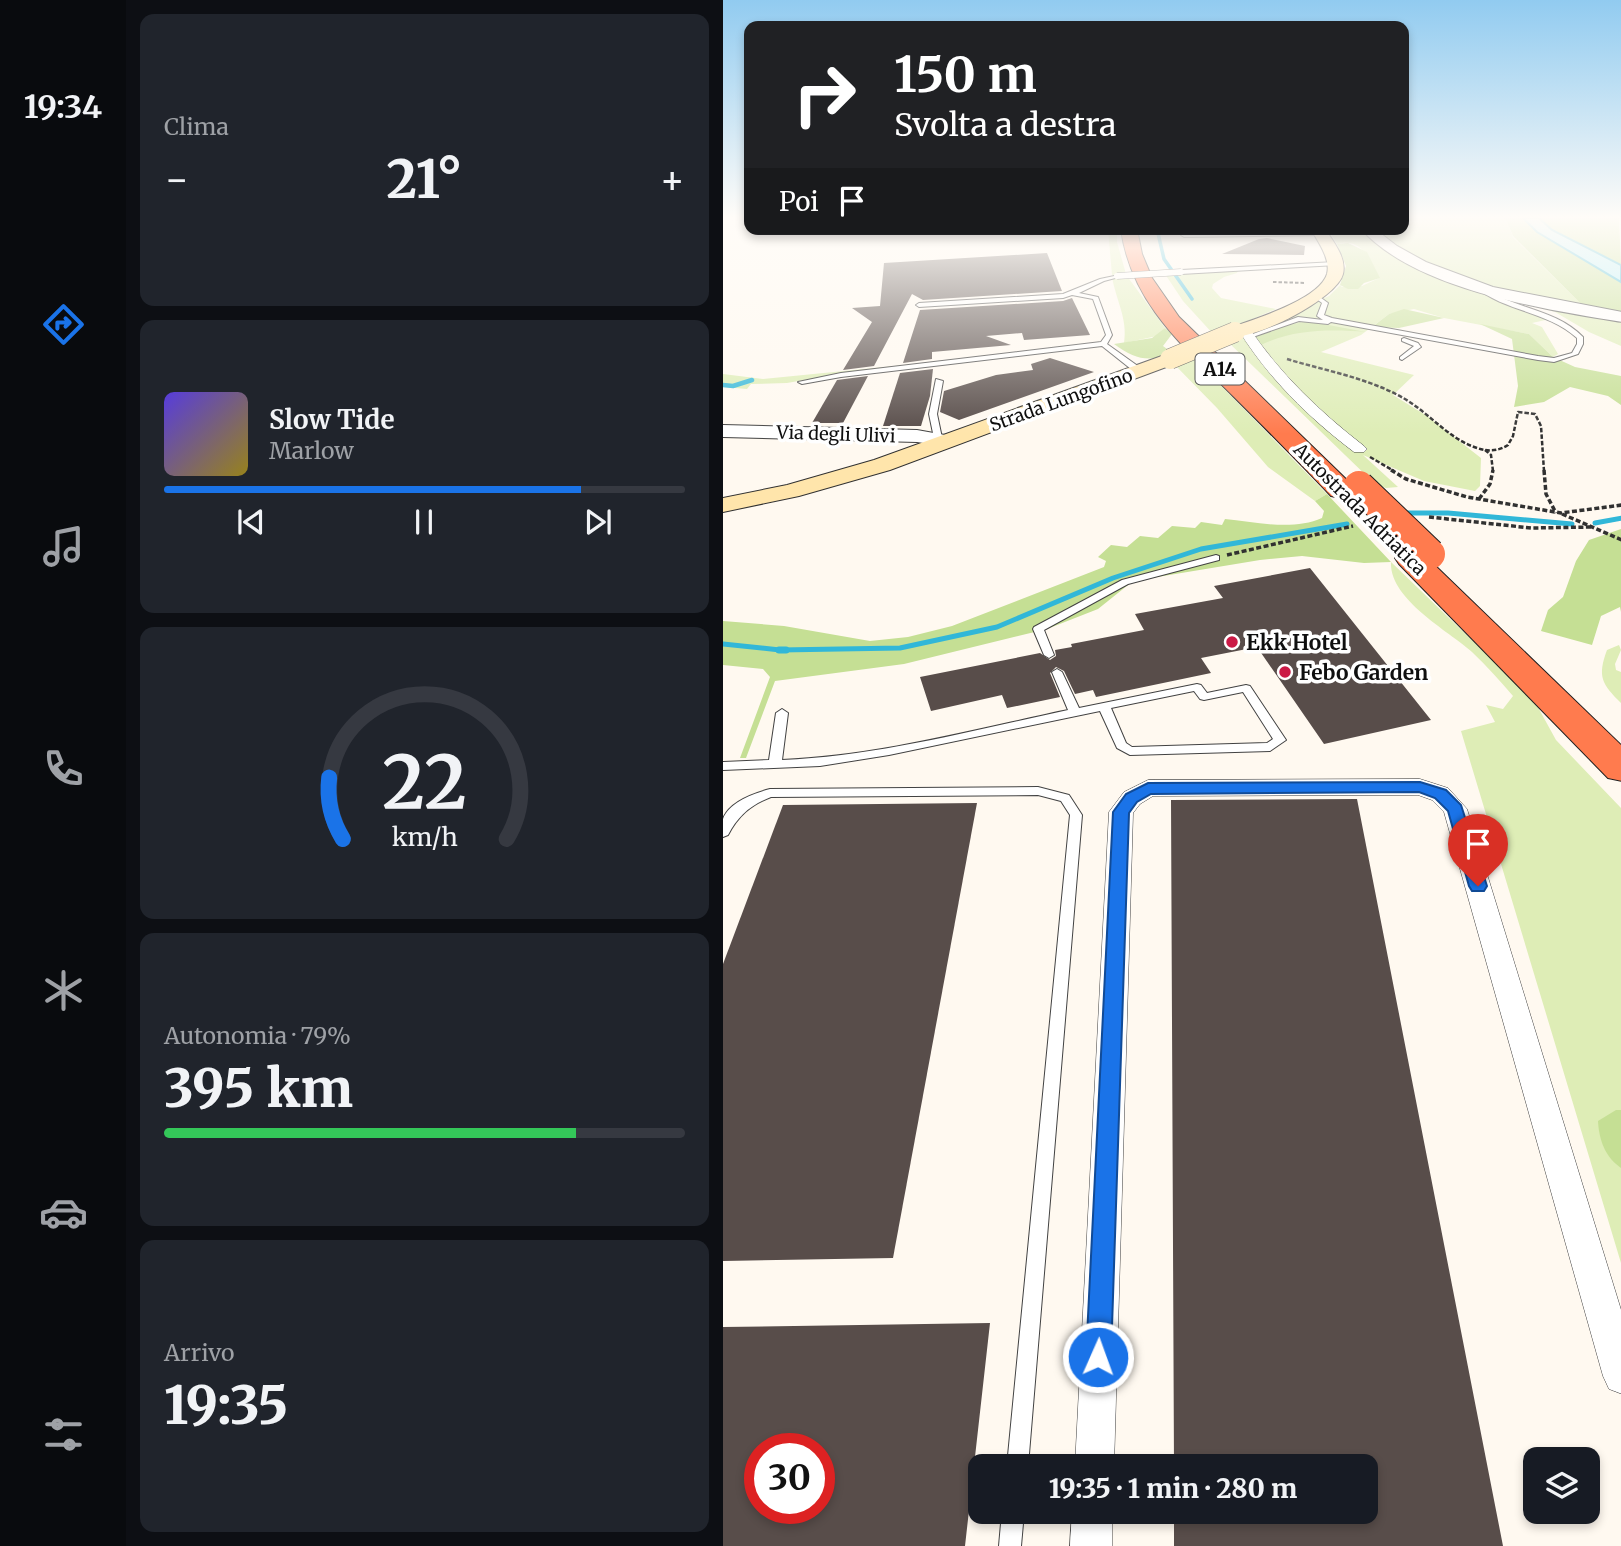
<!DOCTYPE html>
<html lang="it">
<meta charset="utf-8">
<style>
body{margin:0;font-family:Merriweather,serif;background:#20242c;color:#f1f3f6;height:100vh;display:flex;flex-direction:column;font-size:26px;white-space:nowrap}
*{box-sizing:border-box;margin:0}
p{font-size:23px;color:#9ea1a6}
.icon{flex:none;width:38px;height:38px;fill:none;stroke:currentColor;stroke-width:2;stroke-linecap:round;stroke-linejoin:round}
.map{position:relative;flex:1;overflow:hidden}
.side{display:flex;flex-direction:column;gap:14px;padding:14px;background:#0d0f14;width:597px}
.side>*{flex:none}
.banner{position:absolute;left:21px;top:21px;width:665px;height:214px;border-radius:14px;box-shadow:0 4px 10px #0003;background:#202124;color:#fff;overflow:hidden}
.buttons{position:absolute;left:800px;top:1447px;display:grid;gap:14px}
.buttons a{display:grid;place-items:center;width:77px;height:77px;border-radius:14px;background:#171b24;box-shadow:0 4px 10px #0003;font-size:35px}
.speed{position:absolute;left:21px;top:1433px;display:flex;gap:14px;font-size:35px;font-weight:700;text-align:center}
.speed>*{display:grid;place-content:center;width:91px;height:91px;border-radius:50%;background:#171b24;box-shadow:0 4px 10px #0003;line-height:1}
.speed .limit{border:10px solid #d22;background:#fff;color:#111}
.pin{position:absolute;display:grid;place-items:center;width:60px;height:60px;color:#fff;margin:-72px -30px;border-radius:50% 50% 50% 0;rotate:-45deg;box-shadow:0 0 7px #0007}
.pin .icon{rotate:45deg}
.me{position:absolute;width:77px;margin:-38px;rotate:2deg;stroke-linejoin:round;filter:drop-shadow(0 0 5px #0008)}
.turn{display:flex;align-items:center;gap:24px;height:147px;padding:0 35px;font-size:32px}
.turn .icon{width:91px;height:91px;stroke-width:2.5}
.turn b{display:block;font-size:49px;line-height:60px}
.then{display:flex;align-items:center;height:66px;padding:0 35px;background:#0003;gap:14px;font-size:26px}
.big{font-size:52px;font-weight:800;line-height:1.1}
.side .widget{flex:1;display:flex;flex-direction:column;justify-content:center;gap:10px;min-width:0;padding:0 24px;border-radius:14px;background:#20242c}
.side .dial{align-items:center;gap:0}
.dial svg{height:182px;overflow:visible;fill:none;stroke:#363941;stroke-width:7;stroke-linecap:round;text-anchor:middle}
.dial text{fill:#f1f3f6;stroke:none}
.song{display:flex;align-items:center;gap:21px}
.cover{width:84px;height:84px;border-radius:10px;background:linear-gradient(135deg,hsl(250 70% 55%),hsl(50 70% 35%))}
.played{height:7px;border-radius:4px;background:linear-gradient(90deg,#1a73e8 80%,#363941 80%)}
.keys{display:flex;justify-content:space-around;direction:ltr}
.heat{display:flex;justify-content:space-between;align-items:center;font-size:38px;direction:ltr}
.charge{height:10px;border-radius:5px;background:linear-gradient(90deg,#34c759 79%,#363941 0)}
.trip{position:absolute;left:245px;top:1454px;width:410px;height:70px;border-radius:14px;background:#171b24;box-shadow:0 4px 10px #0003;font-weight:800;line-height:70px;text-align:center}
main{display:flex;flex:1;min-height:0}
.menu{display:flex;flex-direction:column;width:126px;justify-content:space-around;align-items:center;background:#090b0e;color:#9ea1a6}
.menu .icon{width:49px;height:49px}
.menu .current{color:#1a73e8}
.menu b{font-size:32px;color:#f1f3f6}
.map>svg:first-child{display:block}
</style>
<main>
<nav class="menu">
<b>19:34</b>
<svg class="icon current" aria-label="directions" viewBox="0 0 24 24"><path d="M12 3l9 9-9 9-9-9zM9 14v-3h6M13 9l2 2-2 2"/></svg>
<svg class="icon" aria-label="music" viewBox="0 0 24 24"><path d="M9 18V5l10-2v13"/><circle cx="6" cy="18" r="3"/><circle cx="16" cy="16" r="3"/></svg>
<svg class="icon" aria-label="phone" viewBox="0 0 24 24"><path d="M5 4h4l2 5-3 2q2 4 5 5l2-3 5 2v4C11 20 4 13 5 4z"/></svg>
<svg class="icon" aria-label="climate" viewBox="0 0 24 24"><path d="M12 3v18M4 7l16 10M4 17L20 7"/></svg>
<svg class="icon" aria-label="car" viewBox="0 0 24 24"><path d="M5 17H2v-5l4-1 3-4h7l3 4 3 1v5h-3M9 17h6M6 11h13"/><circle cx="7" cy="17" r="2"/><circle cx="17" cy="17" r="2"/></svg>
<svg class="icon" aria-label="filters" viewBox="0 0 24 24"><path d="M4 7h16M4 17h16"/><circle cx="9" cy="7" r="2"/><circle cx="15" cy="17" r="2"/></svg>
</nav>
<section class="side">
<div class="widget"><p>Clima</p>
<div class="heat"><a>−</a><b class="big">21°</b><a>+</a></div>
</div>
<div class="widget">
<div class="song"><i class="cover"></i><div><b>Slow Tide</b><p>Marlow</p></div></div>
<div class="played"></div>
<div class="keys"><svg class="icon" aria-label="previous" viewBox="0 0 24 24"><path d="M18 5L8 12l10 7zM5 5v14"/></svg><svg class="icon" aria-label="pause" viewBox="0 0 24 24"><path d="M8 5v14M16 5v14"/></svg><svg class="icon" aria-label="next" viewBox="0 0 24 24"><path d="M6 5l10 7-10 7zM19 5v14"/></svg></div>
</div>
<div class="widget dial"><svg viewBox="0 0 100 80">
<path d="M14 69A42 42 0 1 1 86 69"/>
<path d="M14 69A42 42 0 0 1 8 42" stroke="#1a73e8"/>
<text x="50" y="56" font-size="32" font-weight="700">22</text>
<text x="50" y="72" font-size="11">km/h</text>
</svg></div>
<div class="widget"><p>Autonomia · 79%</p><b class="big">395 km</b><div class="charge"></div></div>
<div class="widget"><p>Arrivo</p><b class="big">19:35</b></div>
</section>
<div class="map">
<svg width="899" height="1546" viewBox="0 0 899 1546">
<rect width="100%" height="100%" fill="#fff9f0"/>
<!-- green -->
<g fill="#deedb6">
<path d="M681,218H782L790,237L861,307C789,292 708,277 650,229H681Z"/>
<polygon points="385,229 394,229 394,242 403,274 389,275"/>
<path d="M605,229H637L667,252L770,298L827,319L809,323L819,327L835,354L830,357L806,334L721,318L691,309L666,314L638,335L598,352L691,375L670,395L704,416L758,458L757,486L752,491L701,481L640,455L675,487L663,488L652,484L503,340L606,296L617,285L619,287L639,286L656,278C646,260 640,237 614,244Z"/>
<polygon points="516,269 514,273 501,277 490,284 489,288 498,298 553,309 491,335 460,301 442,274"/>
<path d="M404,276L442,328L434,336L401,343C405,319 393,300 389,277Z"/>
<polygon points="778,296 898,320 898,346 866,332 832,312"/>
<polygon points="467,354 604,494 592,501 545,467 494,408 450,363"/>
<polygon points="252,358 116,374 64,383 28,384 24,389 0,387 0,374 40,379"/>
<path d="M668,562L811,700L833,740L898,808V1263L738,731L772,722L763,705L780,709L790,696C777,681 764,666 749,652C724,630 666,599 668,562Z"/>
<path d="M896,645L898,650L892,664L893,670L898,672V703C879,684 874,677 884,650Z"/>
</g>
<!-- forest -->
<g fill="#c5df94">
<polygon points="782,218 800,218 804,223 898,282 898,314 861,307 790,236"/>
<polygon points="816,218 896,218 898,265 829,230"/>
<polygon points="625,243 644,252 657,278 641,283 635,289 625,289 617,285 623,266 614,244"/>
<polygon points="681,309 721,318 676,328 649,327 666,314"/>
<path d="M584,321L643,332C605,329 563,329 529,350L521,341L549,329Z"/>
<polygon points="757,324 806,334 830,357 852,367 898,376 898,405 885,396 847,387 821,402 791,407 795,386 789,339"/>
<path d="M442,328L449,334L440,346L451,354C424,362 413,360 391,344L429,338Z"/>
<path d="M604,494L668,562L641,563L579,556L537,560L410,581L375,609L324,629L181,664L52,681L23,758H17L47,677L40,669L0,665V621L61,626L147,641L185,637L229,626L381,567L383,561L375,557L388,545L404,547L417,536L435,538L449,526L472,528L478,522L499,525L502,519C532,522 570,531 599,518L601,511L592,501Z"/>
<polygon points="898,529 898,612 897,607 878,616 869,645 818,631 825,610 840,597 853,561 866,540"/>
<path d="M893,1110H898V1168C882,1157 876,1140 875,1121Z"/>
</g>
<!-- water -->
<polygon fill="#b0eefb" stroke="#31b7d8" stroke-width="2" points="800,218 816,218 829,230 898,265 898,282 814,232"/>
<g fill="none" stroke-linecap="round" stroke-linejoin="round">
<!-- stream-far3 -->
<polyline stroke="#31b7d8" stroke-width="3.5" points="434,229 441,259 469,299"/>
<!-- stream-far2 -->
<polyline stroke="#31b7d8" stroke-width="4.5" points="0,385 10,386 29,380"/>
<!-- stream-far1 -->
<g stroke="#31b7d8" stroke-width="5">
<polyline points="684,513 725,513 849,524"/>
<polyline points="872,523 899,518"/>
<polyline points="0,644 57,650 177,648 274,627 390,578 478,549 624,524"/>
</g>
<!-- stream -->
<polyline stroke="#31b7d8" stroke-width="7" points="56,650 63,650"/>
</g>
<!-- building -->
<g fill="#584d4a" fill-rule="evenodd">
<polygon points="544,238 582,246 581,255 499,254 536,239"/>
<polygon points="324,253 339,291 200,300 189,294 151,366 120,370 149,322 129,308 157,306 161,263"/>
<polygon points="349,298 367,335 301,340 299,333 263,336 288,345 209,352 209,359 180,363 197,310 340,301"/>
<polygon points="327,358 371,372 236,420 217,412 221,391 273,375 310,370 308,364"/>
<polygon points="210,369 207,396 198,426 160,426 177,373"/>
<polygon points="145,376 120,423 89,423 114,380"/>
<polygon points="587,568 708,720 601,744 534,647 478,658 488,673 373,697 370,690 352,694 341,671 333,667 327,673 337,697 284,708 279,695 208,711 197,677 317,653 327,660 333,656 332,650 349,647 348,644 421,630 412,614 500,598 491,586"/>
<polygon points="634,799 780,1546 451,1546 451,1512 642,1512 642,1466 451,1466 448,800"/>
<polygon points="254,803 170,1258 0,1261 0,964 60,805"/>
<path d="M267,1323L242,1546H0V1327ZM37,1449H96V1508H37Z"/>
</g>
<g fill="none" stroke-linecap="round" stroke-linejoin="round">
<defs>
<g id="service">
<polygon points="598,232 600,235 461,237 458,235 461,233"/>
<polygon points="612,262 614,265 458,274 455,272 458,270"/>
<polygon points="396,275 396,277 381,281 356,293 375,297 389,335 384,344 419,369 419,373 413,373 379,346 118,377 79,384 75,382 118,373 378,342 383,335 370,299 349,295 340,298 196,307 193,305 196,303 340,294 377,279"/>
<path d="M752,285H756C788,309 832,308 860,337V344L855,354L831,362L815,360L608,322L605,324L576,321L527,338L522,337L575,317L600,320L594,316L599,303L591,297L594,295L605,303L601,315L609,318L815,356L831,358L849,353L854,344V338C824,311 783,312 752,287Z"/>
<polygon points="681,338 695,343 698,347 679,360 677,359 677,357 691,346 679,341 679,339"/>
<polygon points="213,379 220,381 214,414 219,438 215,440 211,438 206,414"/>
<polygon points="493,555 496,556 496,560 405,584 321,630 331,655 326,658 321,655 310,629 311,627 399,580"/>
<path d="M334,669L339,672L356,708L474,684L478,685L484,693L523,685L527,686L563,740L547,751L407,755L394,748L377,711L166,755L97,766L0,770V762L46,760L53,713L59,709L65,713L59,760C155,756 251,730 345,710L329,672ZM471,691L477,699L481,700L520,692L550,739L544,743L409,747L403,743L388,708Z"/>
<path d="M315,787L346,795L359,815L305,1466H284L347,815L338,801L315,795L48,797C27,805 15,816 5,835L0,837C0,832 0,824 0,819C6,802 32,793 47,789Z"/>
<polygon points="279,1512 301,1512 298,1546 276,1546"/>
</g>
<g id="minor">
<path d="M521,325L525,326C556,373 597,412 641,446L644,449L641,452H631C586,418 544,377 515,329Z"/>
<polygon points="697,779 725,788 744,809 899,1313 899,1394 886,1389 880,1376 721,812 709,800 695,795 430,796 417,804 410,813 391,1466 352,1466 386,812 401,792 425,780"/>
<polygon points="349,1512 389,1512 389,1546 347,1546"/>
</g>
<g id="tertiary">
<path d="M638,229H652L674,246L703,262L770,287L899,312V322C820,309 693,290 638,229Z"/>
<polygon points="0,425 194,430 233,437 236,441 226,447 194,442 0,437"/>
</g>
<g id="secondary">
<path d="M588,229H602C610,241 624,258 620,274C614,299 529,342 506,336L503,332L506,328C529,320 596,300 604,274C608,259 595,242 588,229Z"/>
<polygon points="447,353 454,355 456,359 454,363 167,470 76,496 0,512 0,498 64,485 151,460"/>
</g>
<g id="motorway">
<path d="M398,229H414L419,254L429,278L456,317L628,484L632,490L628,496L618,498L608,496C576,462 543,429 510,396C460,346 408,303 398,229Z"/>
<polygon points="687,549 698,552 899,746 899,781 885,778 676,564 672,558 676,552"/>
</g>
</defs>
<!-- service casing -->
<use href="#service" stroke="#424242" stroke-width="2"/>
<!-- minor casing -->
<use href="#minor" stroke="#424242" stroke-width="1"/>
<!-- tertiary casing -->
<use href="#tertiary" stroke="#424242" stroke-width="2"/>
<!-- secondary casing -->
<use href="#secondary" stroke="#313131" stroke-width="2"/>
<!-- motorway casing -->
<use href="#motorway" stroke="#202020" stroke-width="2"/>
<!-- path-far2 -->
<polyline stroke="#313131" stroke-width="2" stroke-dasharray="3.5 2" stroke-linecap="butt" points="550,282 583,283"/>
<!-- path-far1 -->
<g stroke="#313131" stroke-width="2.5" stroke-dasharray="4.5 2" stroke-linecap="butt">
<path d="M564,359C603,371 646,378 682,399C707,414 726,439 754,448C765,452 776,451 785,445L790,436L795,412L812,414L818,426L821,471"/>
<polyline points="762,450 768,455 770,471"/>
<polyline points="647,457 671,471"/>
</g>
<!-- path -->
<g stroke="#313131" stroke-width="3.5" stroke-dasharray="5 2.5" stroke-linecap="butt">
<polyline points="668,470 683,479 744,497 838,513 899,505"/>
<polyline points="821,470 823,494 833,513"/>
<polyline points="756,499 767,484 770,470"/>
<polyline points="839,514 899,540"/>
<polyline points="706,517 808,528 870,527"/>
<polyline points="504,555 630,526"/>
</g>
<!-- service -->
<use href="#service" fill="#fff" fill-rule="evenodd"/>
<!-- minor -->
<use href="#minor" fill="#fff" fill-rule="evenodd"/>
<!-- tertiary -->
<use href="#tertiary" fill="#fff" fill-rule="evenodd"/>
<!-- secondary -->
<use href="#secondary" fill="#ffe5ab" fill-rule="evenodd"/>
<!-- motorway -->
<use href="#motorway" fill="#ff7b4e" fill-rule="evenodd"/>
<defs>
<polyline id="service-bridge" points="394,276 458,272"/>
<polyline id="secondary-bridge" points="447,359 512,332"/>
<polyline id="motorway-bridge" points="636,486 707,554"/>
</defs>
<!-- service-bridge casing -->
<use href="#service-bridge" stroke="#424242" stroke-width="7" stroke-linecap="butt"/>
<!-- secondary-bridge casing -->
<use href="#secondary-bridge" stroke="#313131" stroke-width="21" stroke-linecap="butt"/>
<!-- motorway-bridge casing -->
<use href="#motorway-bridge" stroke="#202020" stroke-width="32" stroke-linecap="butt"/>
<!-- service-bridge -->
<use href="#service-bridge" stroke="#fff" stroke-width="6"/>
<!-- secondary-bridge -->
<use href="#secondary-bridge" stroke="#ffe5ab" stroke-width="20"/>
<!-- motorway-bridge -->
<use href="#motorway-bridge" stroke="#ff7b4e" stroke-width="30"/>
</g>
<!-- sky -->
<linearGradient id="sky" x2="0" y2="1"><stop stop-color="#91cbf0"/><stop offset="0.5" stop-color="#fffcf8"/><stop offset="1" stop-color="#fffcf8" stop-opacity="0"/></linearGradient>
<rect width="899" height="434" fill="url(#sky)"/>
<!-- route -->
<polygon fill="#1a73e8" stroke="#114b97" stroke-width="2" points="697,782 723,790 738,805 764,886 761,891 749,891 746,886 725,811 712,798 696,792 428,794 414,802 406,813 388,1357 384,1367 375,1370 366,1367 363,1357 390,812 403,794 425,783"/>
<!-- markers -->
<g fill="#cb1a46" stroke="#fff" stroke-width="2.5">
<circle cx="509" cy="642" r="7"/>
<circle cx="562" cy="672" r="7"/>
</g>
<g text-anchor="middle" dominant-baseline="central" stroke-width="7" stroke-linejoin="round" paint-order="stroke">
<!-- far-street labels -->
<g font-size="18" fill="#0f0f0f" stroke="#fff">
<text transform="translate(338 400) rotate(-20)">Strada Lungofino</text>
<text transform="translate(113 434) rotate(2)">Via degli Ulivi</text>
<text transform="translate(637 509) rotate(45)">Autostrada Adriatica</text>
</g>
<!-- shield labels -->
<rect fill="#fff" stroke="#575757" stroke-width="2" x="472.5" y="353.5" width="49" height="31" rx="5"/>
<g font-size="19" font-weight="bold" fill="#0f0f0f">
<text x="497" y="369">A14</text>
</g>
<!-- poi labels -->
<g font-size="21" font-weight="bold" fill="#0f0f0f" stroke="#fff" text-anchor="start">
<text x="523" y="642">Ekk Hotel</text>
<text x="576" y="672">Febo Garden</text>
</g>
</g>
</svg>
<div class="buttons">
<a><svg class="icon" aria-label="layers" viewBox="0 0 24 24"><path d="M12 4l9 5-9 5-9-5zM3 14l9 5 9-5"/></svg></a>
</div>
<div class="speed"><div class="limit">30</div></div>
<div class="pin" style="left:755px;top:886px;background:#d93025"><svg class="icon" aria-label="arrive" viewBox="0 0 24 24"><path d="M6 21V4h12l-3 4 3 4H6"/></svg></div>
<svg class="me" style="left:375px;top:1357px" viewBox="-20 -20 40 40"><circle r="17" fill="#1a73e8" stroke="#fff" stroke-width="3"/><path d="M0-11L8 9 0 5-8 9z" fill="#fff"/></svg>
<div class="trip">19:35 · 1 min · 280 m</div>
<div class="banner">
<div class="turn"><svg class="icon" aria-label="right" viewBox="0 0 24 24"><path d="M7 20v-9h11M14 6l5 5-5 5"/></svg><div><b>150 m</b>Svolta a destra</div></div>
<div class="then">Poi<svg class="icon" aria-label="arrive" viewBox="0 0 24 24"><path d="M6 21V4h12l-3 4 3 4H6"/></svg></div>
</div>
</div>
</main>
